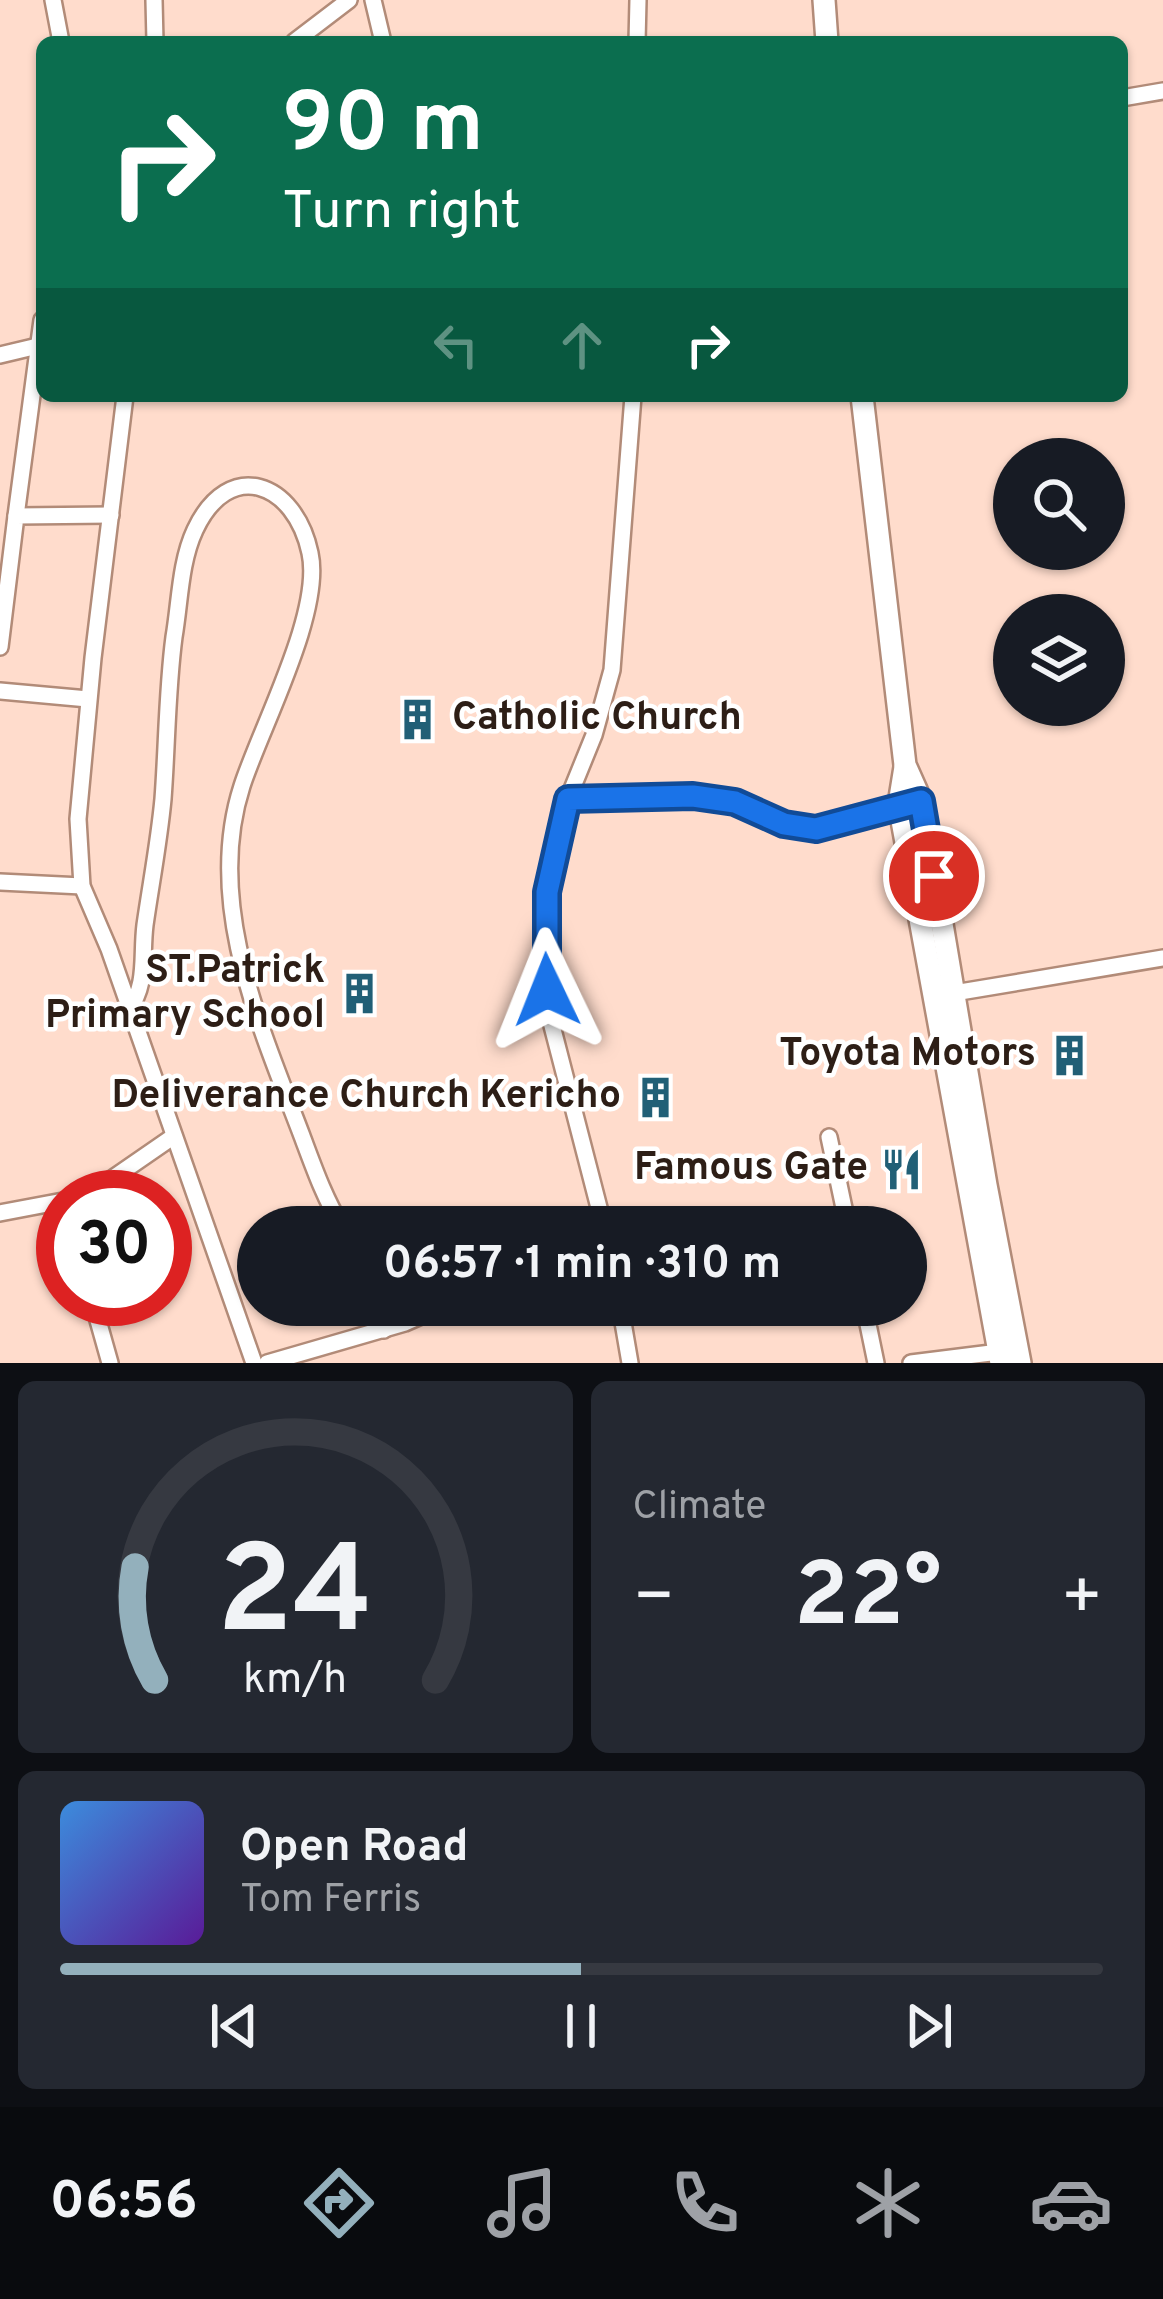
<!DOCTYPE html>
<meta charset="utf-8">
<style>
body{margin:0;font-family:Overpass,sans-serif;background:#242831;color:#f1f3f6;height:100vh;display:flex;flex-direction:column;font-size:45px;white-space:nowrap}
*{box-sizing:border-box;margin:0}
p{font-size:39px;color:#9ea1a6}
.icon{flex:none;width:66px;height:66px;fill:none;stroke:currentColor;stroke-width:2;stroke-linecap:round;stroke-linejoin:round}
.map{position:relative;height:1363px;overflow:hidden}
.sheet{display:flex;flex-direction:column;gap:18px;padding:18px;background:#0d0f14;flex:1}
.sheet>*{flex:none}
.guide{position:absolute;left:36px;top:36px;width:1092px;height:366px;border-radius:18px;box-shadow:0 3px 9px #0004;background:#0b6e4f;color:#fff;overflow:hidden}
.tools{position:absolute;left:993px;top:438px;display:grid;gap:24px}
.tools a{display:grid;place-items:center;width:132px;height:132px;border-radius:50%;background:#171b24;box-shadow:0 3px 9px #0004;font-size:60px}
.speed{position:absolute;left:36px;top:1170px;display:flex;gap:24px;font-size:60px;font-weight:700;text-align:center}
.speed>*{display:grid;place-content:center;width:156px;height:156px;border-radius:50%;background:#171b24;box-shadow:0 3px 9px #0004;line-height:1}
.speed .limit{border:18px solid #d22;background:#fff;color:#111}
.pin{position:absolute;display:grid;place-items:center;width:102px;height:102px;color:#fff;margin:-51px;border:6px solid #fff;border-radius:50%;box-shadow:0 3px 12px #0007}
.me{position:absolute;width:132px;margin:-66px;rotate:358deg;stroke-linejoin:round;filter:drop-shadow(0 0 9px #0008)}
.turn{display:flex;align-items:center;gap:42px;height:252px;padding:0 48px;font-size:54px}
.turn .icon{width:156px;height:156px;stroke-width:2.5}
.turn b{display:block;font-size:84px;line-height:102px}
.lanes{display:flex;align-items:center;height:114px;padding:0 48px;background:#0003;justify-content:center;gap:60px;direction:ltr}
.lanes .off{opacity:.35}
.big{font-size:90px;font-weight:700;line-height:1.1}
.sheet .tile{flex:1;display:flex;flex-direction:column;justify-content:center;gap:18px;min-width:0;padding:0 42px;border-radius:18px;background:#242831}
.sheet .dial{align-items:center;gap:0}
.dial svg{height:312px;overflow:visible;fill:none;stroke:#363941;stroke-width:7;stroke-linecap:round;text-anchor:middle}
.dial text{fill:#f1f3f6;stroke:none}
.song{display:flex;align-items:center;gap:36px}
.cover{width:144px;height:144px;border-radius:18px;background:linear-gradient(135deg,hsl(210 70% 55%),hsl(270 70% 35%))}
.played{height:12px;border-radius:6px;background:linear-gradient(90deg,#93b0bc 50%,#363941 50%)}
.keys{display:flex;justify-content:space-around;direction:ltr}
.heat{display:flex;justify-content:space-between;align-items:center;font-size:66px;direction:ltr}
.sheet .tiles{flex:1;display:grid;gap:18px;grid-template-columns:1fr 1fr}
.tile:last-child{grid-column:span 2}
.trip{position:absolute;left:237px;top:1206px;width:690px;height:120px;border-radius:60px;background:#171b24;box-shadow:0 3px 9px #0004;font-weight:700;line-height:120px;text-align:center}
.tabs{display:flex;height:192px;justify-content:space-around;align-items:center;background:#090b0e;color:#9ea1a6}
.tabs .icon{width:84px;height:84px}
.tabs .selected{color:#93b0bc}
.tabs b{font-size:54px;color:#f1f3f6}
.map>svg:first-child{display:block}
</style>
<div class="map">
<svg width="1163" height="1363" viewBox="0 0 1163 1363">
<rect width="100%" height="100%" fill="#ffdccc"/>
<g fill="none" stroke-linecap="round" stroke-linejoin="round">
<defs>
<g id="minor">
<polyline points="53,0 61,42"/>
<polyline points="154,0 155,42"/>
<polyline points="373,0 383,42"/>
<polyline points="294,42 349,0"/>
<polyline points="637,42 638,0"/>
<polyline points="1122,98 1163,91"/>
<polyline points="0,355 42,345"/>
<polyline points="125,396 93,658 78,819 82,886 109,949 254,1363"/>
<polyline points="16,516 42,320"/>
<polyline points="0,647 16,516 111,515"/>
<polyline points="0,691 88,699"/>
<polyline points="568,799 693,796 735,802 784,823 816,829 906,803"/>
<polyline points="0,882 82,886"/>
<polyline points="954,993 1163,958"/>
<path d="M128,1011C148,984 141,957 145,925C151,883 159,842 163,799C167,746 167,690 174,637C180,602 180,562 195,530C229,457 295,482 310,553C323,612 261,727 242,786C204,903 261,1028 302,1136C314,1168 324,1197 342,1227"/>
<polyline points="829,1137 848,1227"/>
<polyline points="73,1197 103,1185 174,1136"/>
<polyline points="0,1213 63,1201"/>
<polyline points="604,1227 550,1018 544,963 547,892 568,799 594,735 612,670 633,396"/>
<polyline points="92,1299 110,1363"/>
<polyline points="374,1305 384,1330"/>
<polyline points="620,1305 630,1363"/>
<polyline points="864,1305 876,1363"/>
<polyline points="267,1363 405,1323 446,1305"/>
<polyline points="911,1363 999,1352"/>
</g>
<g id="highway">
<polyline points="824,0 827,42"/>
<polyline points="862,396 905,765 921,801 927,835 986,1185 1020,1363"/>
<polyline points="905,767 899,804 1001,1363"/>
</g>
</defs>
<!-- minor casing -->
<use href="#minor" stroke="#b28b78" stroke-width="20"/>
<!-- highway casing -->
<use href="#highway" stroke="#b28b78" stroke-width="26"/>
<!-- minor -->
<use href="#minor" stroke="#fff" stroke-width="15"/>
<!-- highway -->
<use href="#highway" stroke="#fff" stroke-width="21"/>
</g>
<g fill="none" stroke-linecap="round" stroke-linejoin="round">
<defs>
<polyline id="route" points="547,990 547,892 568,799 693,796 735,802 784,824 816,829 921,801 934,876"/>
</defs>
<!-- route casing -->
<use href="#route" stroke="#114b97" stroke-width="30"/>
<!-- route -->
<use href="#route" stroke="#1a73e8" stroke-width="21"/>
</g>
<!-- icons -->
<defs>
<symbol id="building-bare" viewBox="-9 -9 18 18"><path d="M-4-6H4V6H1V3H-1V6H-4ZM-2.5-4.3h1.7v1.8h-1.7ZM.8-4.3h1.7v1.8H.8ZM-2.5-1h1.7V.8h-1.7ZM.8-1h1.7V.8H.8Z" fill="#215f76" stroke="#fff" stroke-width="2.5" paint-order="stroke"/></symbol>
<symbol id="restaurant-bare" viewBox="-9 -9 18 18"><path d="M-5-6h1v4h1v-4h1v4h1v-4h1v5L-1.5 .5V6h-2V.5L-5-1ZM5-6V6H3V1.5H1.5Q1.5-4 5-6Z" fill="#215f76" stroke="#fff" stroke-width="2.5" paint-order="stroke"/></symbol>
</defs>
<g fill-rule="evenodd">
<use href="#building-bare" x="388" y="690" width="59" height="59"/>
<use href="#building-bare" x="330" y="964" width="59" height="59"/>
<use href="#building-bare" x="1040" y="1026" width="59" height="59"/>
<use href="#building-bare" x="626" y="1068" width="59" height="59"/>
<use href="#restaurant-bare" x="872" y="1140" width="59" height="59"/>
</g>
<g text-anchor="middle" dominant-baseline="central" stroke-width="9" stroke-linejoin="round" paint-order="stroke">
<!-- poi labels -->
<g font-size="39" font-weight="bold" fill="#2d1e16" stroke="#fff" text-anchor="end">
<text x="452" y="719" text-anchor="start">Catholic Church</text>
<text x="325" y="972">ST.Patrick<tspan x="325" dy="45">Primary School</tspan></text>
<text x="1036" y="1055">Toyota Motors</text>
<text x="621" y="1097">Deliverance Church Kericho</text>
<text x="868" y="1169">Famous Gate</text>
</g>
</g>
</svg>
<div class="tools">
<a><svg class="icon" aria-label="search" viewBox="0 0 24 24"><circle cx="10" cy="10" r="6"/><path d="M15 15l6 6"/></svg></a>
<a><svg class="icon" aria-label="layers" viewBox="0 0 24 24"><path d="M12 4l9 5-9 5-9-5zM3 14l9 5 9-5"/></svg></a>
</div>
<div class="speed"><div class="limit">30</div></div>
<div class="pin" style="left:934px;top:876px;background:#d93025"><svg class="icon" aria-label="arrive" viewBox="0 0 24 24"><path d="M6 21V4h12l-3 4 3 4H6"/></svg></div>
<svg class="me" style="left:547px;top:990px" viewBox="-20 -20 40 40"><path d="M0-17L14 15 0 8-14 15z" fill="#1a73e8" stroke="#fff" stroke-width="4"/></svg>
<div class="trip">06:57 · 1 min · 310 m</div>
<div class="guide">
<div class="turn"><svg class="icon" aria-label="right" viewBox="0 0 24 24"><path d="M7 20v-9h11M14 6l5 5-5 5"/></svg><div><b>90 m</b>Turn right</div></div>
<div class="lanes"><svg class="icon off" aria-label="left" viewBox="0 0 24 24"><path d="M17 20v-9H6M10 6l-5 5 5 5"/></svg><svg class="icon off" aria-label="ahead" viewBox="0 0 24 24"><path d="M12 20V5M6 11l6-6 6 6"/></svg><svg class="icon" aria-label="right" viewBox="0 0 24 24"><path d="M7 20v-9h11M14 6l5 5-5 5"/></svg></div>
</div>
</div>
<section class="sheet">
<div class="tiles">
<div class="tile dial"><svg viewBox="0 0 100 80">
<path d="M14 69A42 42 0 1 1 86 69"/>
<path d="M14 69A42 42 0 0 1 9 40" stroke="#93b0bc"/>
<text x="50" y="56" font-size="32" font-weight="700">24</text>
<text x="50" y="72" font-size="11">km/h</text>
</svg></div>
<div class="tile"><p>Climate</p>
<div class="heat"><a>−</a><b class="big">22°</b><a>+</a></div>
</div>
<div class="tile">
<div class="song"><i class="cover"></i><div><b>Open Road</b><p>Tom Ferris</p></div></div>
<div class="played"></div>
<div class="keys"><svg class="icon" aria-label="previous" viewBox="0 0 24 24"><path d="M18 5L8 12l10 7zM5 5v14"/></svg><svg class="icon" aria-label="pause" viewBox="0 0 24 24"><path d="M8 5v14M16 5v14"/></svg><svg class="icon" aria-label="next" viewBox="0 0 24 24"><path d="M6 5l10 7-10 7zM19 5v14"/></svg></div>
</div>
</div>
</section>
<nav class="tabs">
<b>06:56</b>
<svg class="icon selected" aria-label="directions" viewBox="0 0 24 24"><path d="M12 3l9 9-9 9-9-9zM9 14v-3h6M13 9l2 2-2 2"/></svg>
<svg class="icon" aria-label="music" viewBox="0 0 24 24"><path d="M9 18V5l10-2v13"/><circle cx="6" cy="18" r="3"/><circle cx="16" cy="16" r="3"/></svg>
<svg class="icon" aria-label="phone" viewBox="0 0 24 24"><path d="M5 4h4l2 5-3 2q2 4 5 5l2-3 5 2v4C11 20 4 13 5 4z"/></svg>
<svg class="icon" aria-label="climate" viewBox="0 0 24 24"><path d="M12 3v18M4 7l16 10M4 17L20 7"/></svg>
<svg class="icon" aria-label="car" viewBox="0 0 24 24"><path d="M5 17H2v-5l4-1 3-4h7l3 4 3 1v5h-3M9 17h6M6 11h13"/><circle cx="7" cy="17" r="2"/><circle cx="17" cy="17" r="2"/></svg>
</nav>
